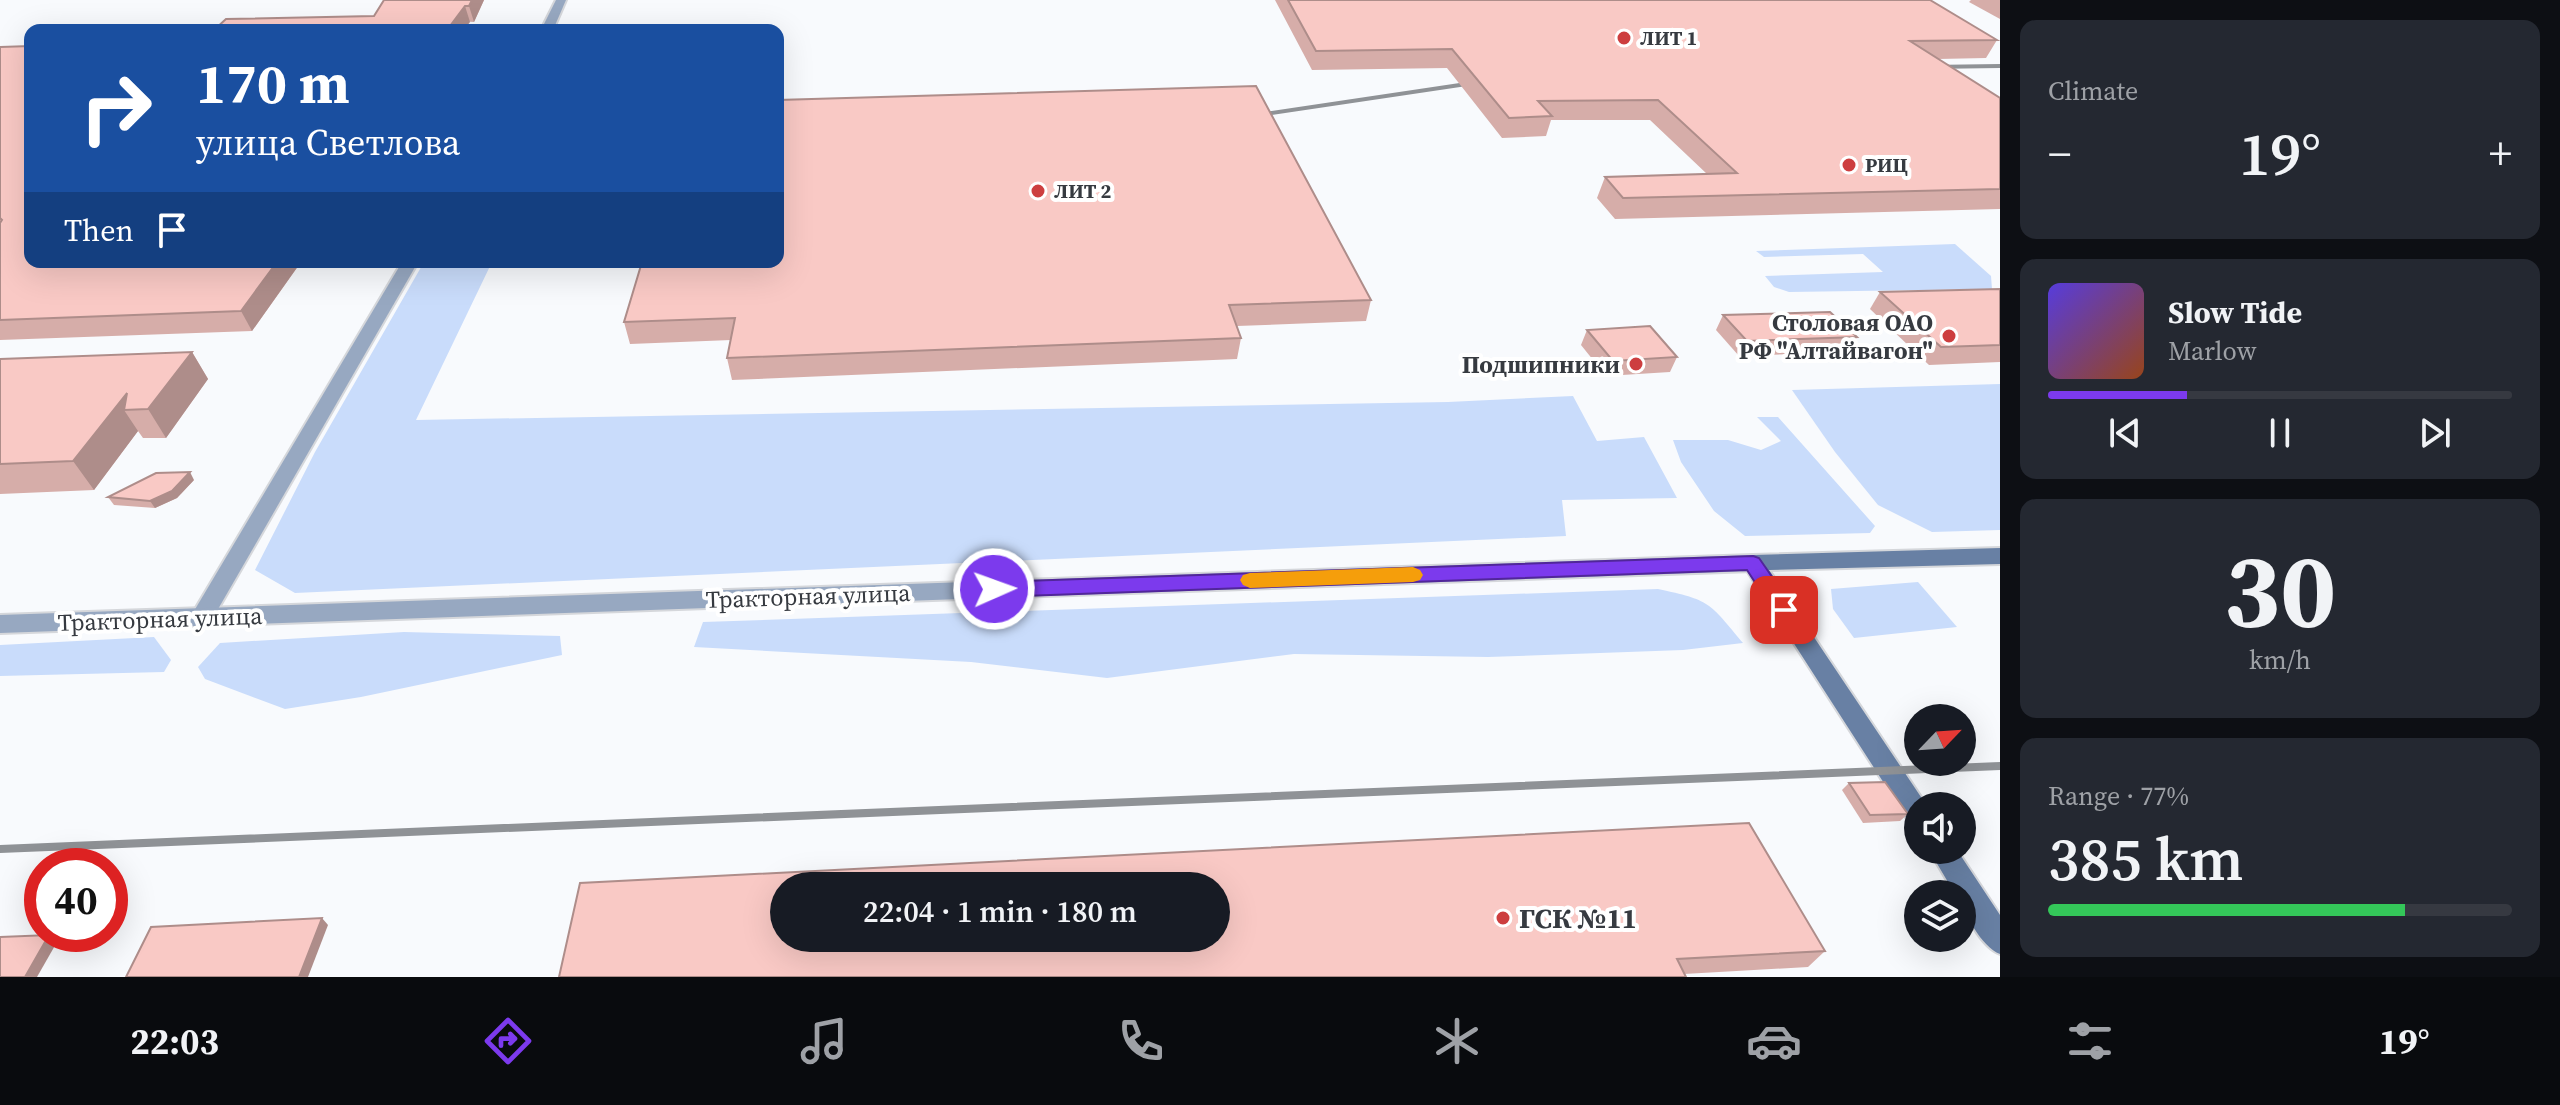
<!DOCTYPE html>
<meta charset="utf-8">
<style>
body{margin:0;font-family:"Source Serif 4",serif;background:#242831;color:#f1f3f6;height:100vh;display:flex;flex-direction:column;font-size:30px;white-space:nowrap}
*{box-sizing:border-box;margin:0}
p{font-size:26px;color:#9ea1a6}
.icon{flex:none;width:44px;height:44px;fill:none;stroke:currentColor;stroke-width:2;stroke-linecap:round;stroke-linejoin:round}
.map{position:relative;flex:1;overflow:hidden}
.sheet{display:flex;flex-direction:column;gap:20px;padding:20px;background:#0d0f14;width:560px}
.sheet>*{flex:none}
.top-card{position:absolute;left:24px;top:24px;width:760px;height:244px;border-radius:16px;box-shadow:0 8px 32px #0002;background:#1a4fa0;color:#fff;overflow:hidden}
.needle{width:52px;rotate:65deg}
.controls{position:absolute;left:1904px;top:704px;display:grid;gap:16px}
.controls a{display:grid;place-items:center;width:72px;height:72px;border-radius:50%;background:#171b24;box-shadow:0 8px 32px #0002;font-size:40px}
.speed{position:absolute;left:24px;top:848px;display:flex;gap:16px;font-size:40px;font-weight:700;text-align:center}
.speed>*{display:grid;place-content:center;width:104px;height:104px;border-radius:50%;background:#171b24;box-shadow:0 8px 32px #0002;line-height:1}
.speed .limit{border:12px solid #d22;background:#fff;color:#111}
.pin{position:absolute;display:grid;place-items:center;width:68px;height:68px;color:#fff;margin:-34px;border-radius:16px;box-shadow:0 4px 12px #0006}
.me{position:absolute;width:88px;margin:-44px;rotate:88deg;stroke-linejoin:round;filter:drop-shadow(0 0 6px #0008)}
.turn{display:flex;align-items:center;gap:28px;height:168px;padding:0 40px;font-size:36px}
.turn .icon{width:104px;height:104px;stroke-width:2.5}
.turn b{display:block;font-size:56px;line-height:68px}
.then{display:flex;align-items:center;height:76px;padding:0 40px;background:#0003;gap:16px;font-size:30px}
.big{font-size:60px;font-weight:600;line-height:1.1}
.sheet .card{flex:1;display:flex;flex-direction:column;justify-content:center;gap:12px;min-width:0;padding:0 28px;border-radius:16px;background:#242831}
.sheet .dial{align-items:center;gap:0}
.dial b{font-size:104px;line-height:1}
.song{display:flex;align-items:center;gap:24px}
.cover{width:96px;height:96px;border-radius:12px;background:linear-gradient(135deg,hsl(250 70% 55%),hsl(20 70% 35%))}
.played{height:8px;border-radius:4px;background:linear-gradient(90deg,#7c3aed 30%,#363941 30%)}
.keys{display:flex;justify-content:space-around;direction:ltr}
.heat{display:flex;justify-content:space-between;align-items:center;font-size:44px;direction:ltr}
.charge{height:12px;border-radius:6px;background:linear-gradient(90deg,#34c759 77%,#363941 0)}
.trip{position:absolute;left:770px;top:872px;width:460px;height:80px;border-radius:40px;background:#171b24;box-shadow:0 8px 32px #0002;font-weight:600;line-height:80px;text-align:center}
.tabs{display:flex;height:128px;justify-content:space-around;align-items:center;background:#090b0e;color:#9ea1a6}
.tabs .icon{width:56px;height:56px}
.tabs .selected{color:#7c3aed}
.tabs b{font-size:36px;color:#f1f3f6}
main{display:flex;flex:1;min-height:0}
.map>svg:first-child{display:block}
</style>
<main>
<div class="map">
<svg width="2000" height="977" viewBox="0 0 2000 977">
<rect width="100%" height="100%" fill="#f8fafd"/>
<!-- green -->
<g fill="#c9dcfb">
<polygon points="1955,244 1991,276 1992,289 1789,292 1774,287 1765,276 1883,272 1863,254 1764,257 1756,251"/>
<polygon points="424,262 492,262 416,420 1448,402 1573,396 1597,441 1644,437 1677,498 1562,500 1566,536 295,593 255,570 315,452"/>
<polygon points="2000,384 2000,530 1932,532 1878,505 1835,452 1792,390"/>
<polygon points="1757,417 1778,417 1875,526 1870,533 1745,536 1714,511 1681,462 1673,440 1728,440 1761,450 1781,441"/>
<polygon points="1918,582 1957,627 1854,638 1833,609 1831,589"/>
<path d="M1658,589C1710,600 1709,602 1743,643L1683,650L1488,657L1294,654L1107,678L971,662L694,647L703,622Z"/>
<polygon points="404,632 560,636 562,655 361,697 285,709 205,679 198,667 220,643"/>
<polygon points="154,637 171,660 164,672 0,676 0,645"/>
</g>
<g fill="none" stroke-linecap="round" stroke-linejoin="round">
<defs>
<g id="minor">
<polygon points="556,0 566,0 553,30 541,30"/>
<polygon points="402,262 418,262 210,623 202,626 194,623 191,617 194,611"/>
</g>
<polygon id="tertiary" points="1753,555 1761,557 1764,563 1761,569 1753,571 0,633 0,615"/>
<g id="secondary">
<polygon points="2000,548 2000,564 1769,570 1927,806 1918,806 1918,826 1909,822 1742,563 1745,557 1753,555"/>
<path d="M1929,850H1957L2000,915V954C1982,947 1962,913 1962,894H1955Z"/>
</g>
</defs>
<!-- minor casing -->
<use href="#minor" stroke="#d5d7db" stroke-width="4"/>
<!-- tertiary casing -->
<use href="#tertiary" stroke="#d5d7db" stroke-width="4"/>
<!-- secondary casing -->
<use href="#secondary" stroke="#d5d7db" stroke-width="4"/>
<!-- minor -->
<use href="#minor" fill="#97a8c1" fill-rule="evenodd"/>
<!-- tertiary -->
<use href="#tertiary" fill="#97a8c1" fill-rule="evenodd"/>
<!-- secondary -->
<use href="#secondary" fill="#6880a4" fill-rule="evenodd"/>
<!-- rail-far1 -->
<g stroke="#8f9296" stroke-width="4">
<polyline points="1928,67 2000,66"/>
<polyline points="1258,115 1480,82"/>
</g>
<!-- rail -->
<polyline stroke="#8f9296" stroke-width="8" points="0,849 2000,766"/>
</g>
<!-- wall -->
<g fill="#d6ada9">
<polygon points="484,0 474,22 374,16"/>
<polygon points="1275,0 1930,0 1997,40 1986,58 1938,59 2000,98 2000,209 1615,219 1597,198 1605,177 1707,174 1650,120 1551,120 1546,136 1502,138 1447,68 1312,70"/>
<polygon points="1971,0 2000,0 2000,19 1969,2"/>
<polygon points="0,47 30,262 301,262 252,331 0,340"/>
<polygon points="642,262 1371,300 1366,321 1237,326 1241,338 1237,359 732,380 727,358 731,340 630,344 624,322"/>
<polygon points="2000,289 2000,362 1929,365 1870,309 1880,292"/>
<polygon points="1723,315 1857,337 1848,352 1739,356 1716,330"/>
<polygon points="1587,330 1677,357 1670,372 1606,376 1581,345"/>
<polygon points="192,352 208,379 166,438 143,438 138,431 94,490 0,494 0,359"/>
<polygon points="194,480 177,498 155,508 114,505 108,497"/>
<polygon points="1849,783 1908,814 1900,821 1863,823 1842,790"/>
<polygon points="1825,951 1808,967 1684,974 559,977"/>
</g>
<!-- shaded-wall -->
<g fill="#ae8d8a">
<polygon points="472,0 484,0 474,22 469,6"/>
<polygon points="465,6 470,22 464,30 447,30"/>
<polygon points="277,262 301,262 252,331 241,311"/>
<polygon points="192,352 208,379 166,438 148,409"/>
<polygon points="127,393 124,410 138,431 94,490 73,461"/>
<polygon points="190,472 194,480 177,498 155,508 150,501"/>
<polygon points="322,918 328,925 308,977 299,977"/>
<polygon points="49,935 57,942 37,977 25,977"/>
</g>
<!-- building -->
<g fill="#f9c9c5" stroke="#ae8d8a" stroke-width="2" fill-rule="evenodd">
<polygon points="384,0 472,0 469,6 465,6 447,30 214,30 226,19 374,16"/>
<polygon points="1288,0 1930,0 1997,40 1910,41 2000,98 2000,189 1623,198 1605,177 1737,173 1658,100 1538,101 1552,116 1509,118 1452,49 1316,51"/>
<polygon points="30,46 30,262 277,262 241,311 0,320 0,223 2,220 0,218 0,47"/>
<polygon points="1256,86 1371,300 1229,305 1241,338 727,358 735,318 624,322 642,262 778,262 778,100"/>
<polygon points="2000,289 2000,345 1941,347 1880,292"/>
<polygon points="1830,312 1857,337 1747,341 1723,315"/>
<polygon points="1650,326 1677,357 1613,361 1587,330"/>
<polygon points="192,352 148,409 124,410 127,393 73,461 0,464 0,359"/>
<polygon points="190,472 172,491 150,501 108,497 156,473"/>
<polygon points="1885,782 1908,814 1870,815 1849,783"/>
<path d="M1749,823L1825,951L1677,959L1686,977H559L580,883ZM784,886H1216V938H784Z"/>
<polygon points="322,918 299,977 126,977 151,927"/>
<polygon points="49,935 25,977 0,977 0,937"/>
</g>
<!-- route -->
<polygon fill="#7c3aed" stroke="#51269a" stroke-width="2" points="1753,556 1759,558 1791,604 1794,610 1791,615 1776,615 1747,570 994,597 987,594 984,589 987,584 994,582"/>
<!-- slow -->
<polygon fill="#f59e0b" points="1413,567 1420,570 1423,575 1420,580 1413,582 1250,588 1243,585 1240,580 1243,575 1250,573"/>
<!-- markers -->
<g fill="#cd3e3f" stroke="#fff" stroke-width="3">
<circle cx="1624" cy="38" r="8"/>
<circle cx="1849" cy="165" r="8"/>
<circle cx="1038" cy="191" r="8"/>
<circle cx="1949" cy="336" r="8"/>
<circle cx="1636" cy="364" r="8"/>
<circle cx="1503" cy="918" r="8"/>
</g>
<g text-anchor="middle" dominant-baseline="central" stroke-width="8" stroke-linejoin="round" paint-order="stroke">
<!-- far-poi labels -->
<g font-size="20" font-weight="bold" fill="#363a40" stroke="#fff" text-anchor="start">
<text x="1640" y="38">ЛИТ 1</text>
<text x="1865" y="165">РИЦ</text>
<text x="1054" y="191">ЛИТ 2</text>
</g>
<!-- poi labels -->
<g font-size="24" font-weight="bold" fill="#363a40" stroke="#fff" text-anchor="end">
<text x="1933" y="322">Столовая ОАО<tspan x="1933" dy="28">РФ "Алтайвагон"</tspan></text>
<text x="1620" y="364">Подшипники</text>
</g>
<!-- street labels -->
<g font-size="24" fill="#363a40" stroke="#fff">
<text transform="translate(808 596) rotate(-2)">Тракторная улица</text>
<text transform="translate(160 619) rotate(-2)">Тракторная улица</text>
</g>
<!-- near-poi labels -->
<g font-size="28" font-weight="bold" fill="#363a40" stroke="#fff" text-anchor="start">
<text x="1519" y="918">ГСК №11</text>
</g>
</g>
</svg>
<div class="controls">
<a><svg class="needle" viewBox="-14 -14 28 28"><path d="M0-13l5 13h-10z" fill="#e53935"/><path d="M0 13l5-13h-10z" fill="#9ea1a6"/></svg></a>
<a><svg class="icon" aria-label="sound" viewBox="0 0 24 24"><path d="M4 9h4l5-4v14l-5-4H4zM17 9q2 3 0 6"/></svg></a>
<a><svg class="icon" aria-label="layers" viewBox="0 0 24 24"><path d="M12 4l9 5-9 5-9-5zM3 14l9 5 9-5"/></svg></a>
</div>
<div class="speed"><div class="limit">40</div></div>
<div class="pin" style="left:1784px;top:610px;background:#d93025"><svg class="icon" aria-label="arrive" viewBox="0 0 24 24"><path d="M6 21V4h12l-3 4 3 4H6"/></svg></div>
<svg class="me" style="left:994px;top:589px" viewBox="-20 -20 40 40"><circle r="17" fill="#7c3aed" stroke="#fff" stroke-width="3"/><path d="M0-11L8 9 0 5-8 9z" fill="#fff"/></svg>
<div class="trip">22:04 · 1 min · 180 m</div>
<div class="top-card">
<div class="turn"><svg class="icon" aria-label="right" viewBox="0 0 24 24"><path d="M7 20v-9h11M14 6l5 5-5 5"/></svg><div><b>170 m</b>улица Светлова</div></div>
<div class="then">Then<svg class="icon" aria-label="arrive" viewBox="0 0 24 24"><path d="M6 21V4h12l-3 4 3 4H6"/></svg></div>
</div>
</div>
<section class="sheet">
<div class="card"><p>Climate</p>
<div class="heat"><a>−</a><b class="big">19°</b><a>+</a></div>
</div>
<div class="card">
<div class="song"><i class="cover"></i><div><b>Slow Tide</b><p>Marlow</p></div></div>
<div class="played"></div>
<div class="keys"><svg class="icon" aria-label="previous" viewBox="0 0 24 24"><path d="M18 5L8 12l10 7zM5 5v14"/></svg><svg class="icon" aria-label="pause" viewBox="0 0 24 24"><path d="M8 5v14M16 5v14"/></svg><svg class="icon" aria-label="next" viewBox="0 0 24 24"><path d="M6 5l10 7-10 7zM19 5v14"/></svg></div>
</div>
<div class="card dial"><b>30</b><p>km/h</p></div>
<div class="card"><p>Range · 77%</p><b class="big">385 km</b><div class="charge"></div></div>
</section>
</main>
<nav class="tabs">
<b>22:03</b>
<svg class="icon selected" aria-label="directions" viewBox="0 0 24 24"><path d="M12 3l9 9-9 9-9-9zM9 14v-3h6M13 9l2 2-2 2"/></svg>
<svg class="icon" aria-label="music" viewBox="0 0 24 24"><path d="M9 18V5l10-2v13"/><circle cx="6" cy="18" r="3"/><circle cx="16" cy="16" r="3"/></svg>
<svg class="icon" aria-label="phone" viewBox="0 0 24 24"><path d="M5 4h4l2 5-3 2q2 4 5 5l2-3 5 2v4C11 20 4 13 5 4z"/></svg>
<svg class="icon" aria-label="climate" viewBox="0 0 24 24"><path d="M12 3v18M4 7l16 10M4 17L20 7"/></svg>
<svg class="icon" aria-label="car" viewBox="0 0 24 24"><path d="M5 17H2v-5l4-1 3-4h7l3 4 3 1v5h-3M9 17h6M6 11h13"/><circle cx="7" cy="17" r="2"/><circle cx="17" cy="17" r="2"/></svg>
<svg class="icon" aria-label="filters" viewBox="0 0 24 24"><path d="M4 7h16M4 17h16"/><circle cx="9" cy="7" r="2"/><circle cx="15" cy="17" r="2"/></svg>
<b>19°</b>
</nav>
